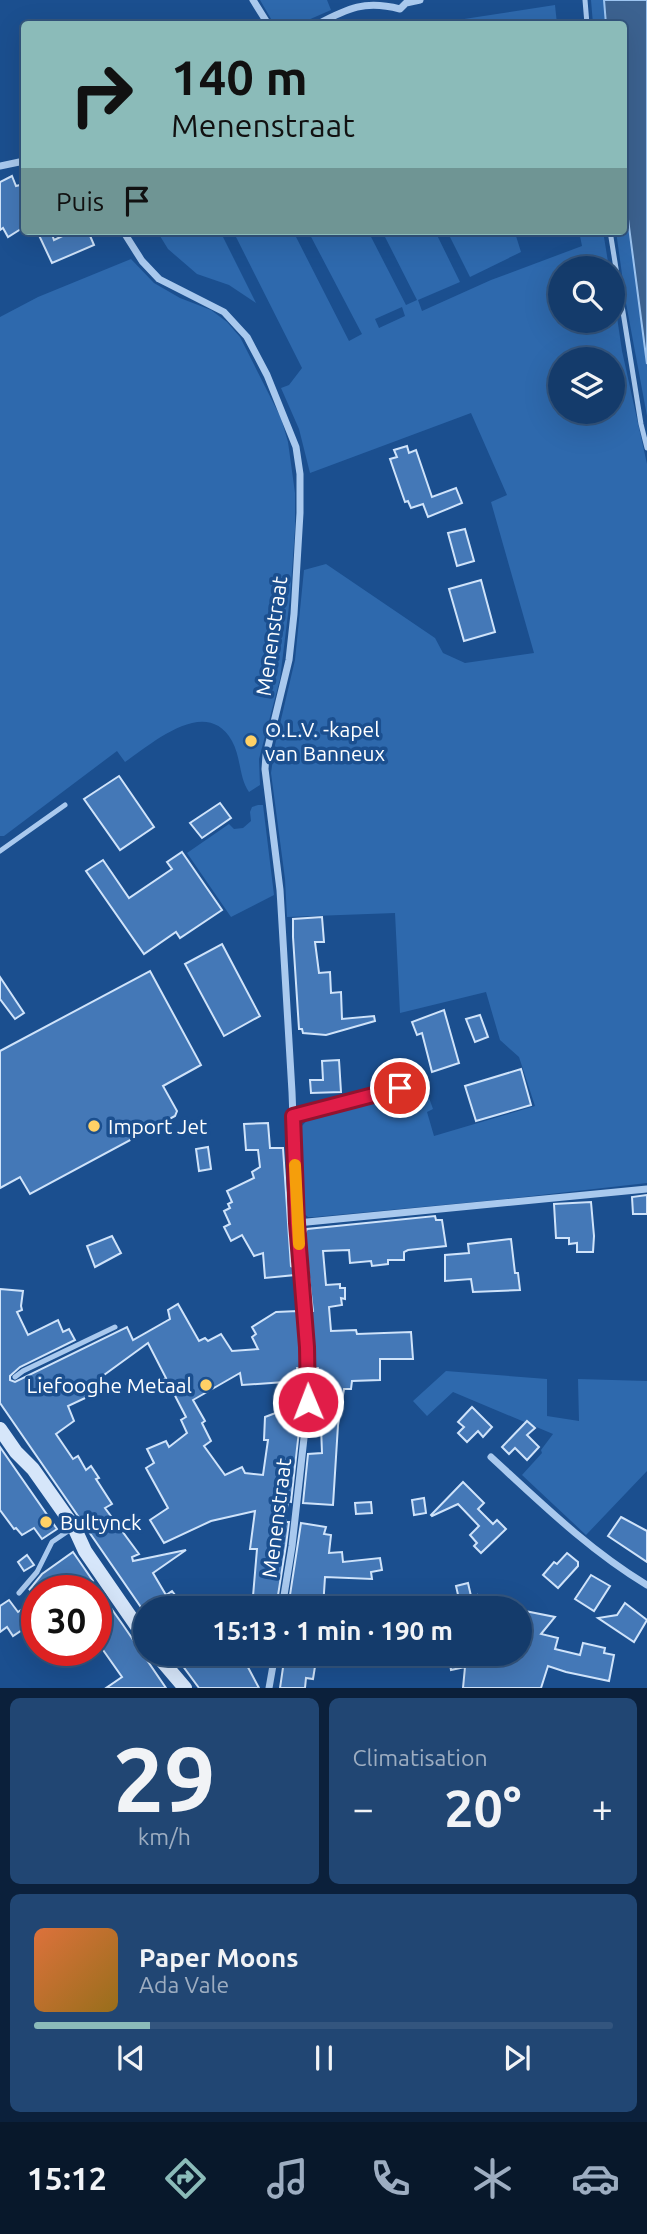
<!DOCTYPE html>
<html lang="fr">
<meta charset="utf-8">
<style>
body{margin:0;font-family:Ubuntu,sans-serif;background:#214673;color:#f1f3f6;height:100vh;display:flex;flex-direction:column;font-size:26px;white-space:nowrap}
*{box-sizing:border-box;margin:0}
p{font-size:23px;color:#9dadc1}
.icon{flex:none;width:38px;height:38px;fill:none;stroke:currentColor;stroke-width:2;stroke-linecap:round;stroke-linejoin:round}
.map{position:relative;height:1688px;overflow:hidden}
.side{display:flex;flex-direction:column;gap:10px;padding:10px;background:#0b203b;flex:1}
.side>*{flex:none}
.hud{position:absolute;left:21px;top:21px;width:606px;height:214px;border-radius:7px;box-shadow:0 7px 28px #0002,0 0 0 2px #33557e;background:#8bbbb9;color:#111;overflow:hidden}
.tools{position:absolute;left:548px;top:256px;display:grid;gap:14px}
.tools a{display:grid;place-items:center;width:77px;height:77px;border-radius:50%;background:#143b6b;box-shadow:0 7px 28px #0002,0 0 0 2px #33557e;font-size:35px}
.speed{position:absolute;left:21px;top:1575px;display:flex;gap:14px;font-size:35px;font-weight:700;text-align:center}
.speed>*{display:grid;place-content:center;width:91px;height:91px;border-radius:50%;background:#143b6b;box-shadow:0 7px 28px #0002,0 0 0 2px #33557e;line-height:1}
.speed .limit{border:10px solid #d22;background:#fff;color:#111}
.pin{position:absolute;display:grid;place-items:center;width:60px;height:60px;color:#fff;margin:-30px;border:4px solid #fff;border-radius:50%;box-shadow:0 2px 7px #0007}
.me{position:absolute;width:77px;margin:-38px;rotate:359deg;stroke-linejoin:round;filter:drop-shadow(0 0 5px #0008)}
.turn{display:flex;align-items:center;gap:24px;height:147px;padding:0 35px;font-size:32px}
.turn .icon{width:91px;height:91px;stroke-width:2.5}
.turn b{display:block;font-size:49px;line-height:60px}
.then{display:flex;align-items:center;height:66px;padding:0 35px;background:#0003;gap:14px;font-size:26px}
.big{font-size:52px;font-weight:700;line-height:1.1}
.side .card{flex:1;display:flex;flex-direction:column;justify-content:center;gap:10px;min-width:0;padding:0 24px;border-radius:10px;background:#214673}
.side .dial{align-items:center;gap:0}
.dial b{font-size:91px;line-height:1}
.song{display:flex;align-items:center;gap:21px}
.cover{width:84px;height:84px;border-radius:10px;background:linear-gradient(135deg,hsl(20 70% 55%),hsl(40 70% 35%))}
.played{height:7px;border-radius:4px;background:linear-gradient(90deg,#8bbbb9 20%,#33557e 20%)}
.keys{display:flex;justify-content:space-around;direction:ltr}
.heat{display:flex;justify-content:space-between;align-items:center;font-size:38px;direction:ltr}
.side .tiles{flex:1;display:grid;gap:10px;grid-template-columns:1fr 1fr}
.card:last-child{grid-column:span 2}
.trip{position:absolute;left:133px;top:1596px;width:399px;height:70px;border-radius:35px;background:#143b6b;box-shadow:0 7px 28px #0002,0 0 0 2px #33557e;font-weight:700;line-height:70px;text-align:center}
.tab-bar{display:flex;height:112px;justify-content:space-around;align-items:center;background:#08182b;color:#9dadc1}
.tab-bar .icon{width:49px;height:49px}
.tab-bar .selected{color:#8bbbb9}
.tab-bar b{font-size:32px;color:#f1f3f6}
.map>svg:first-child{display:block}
</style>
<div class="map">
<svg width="647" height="1688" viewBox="0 0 647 1688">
<rect width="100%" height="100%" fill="#1b4f8f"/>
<!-- green -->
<g fill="#2e69ad" fill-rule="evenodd">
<polygon points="260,0 327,0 331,10 299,24 274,24"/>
<polygon points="591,0 604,0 606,24 593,24"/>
<polygon points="555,5 557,24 439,24 438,23"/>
<polygon points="623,181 647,364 647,416 626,303 616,231 623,231"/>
<polygon points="157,231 220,231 256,303 229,285 197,274 168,249"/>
<path d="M233,231H293L349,341L362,334L308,231H368L406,305L417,300L382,231H435L460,282L418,300L422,311L491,280L582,246L579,231H603L609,268H560V320H612L613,290L622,351L647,464V1183L506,1199L315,1217H308L303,1213L300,1128L313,1114L407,1091L426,1089L433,1109L427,1112L434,1136L535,1106L519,1057L500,1040L486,992L400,1013L395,913L287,917L285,879L271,773L275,745L295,660L304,570L326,564L435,638L443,653L465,663L534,653L491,502L507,495L471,413L310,473L299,429L281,388L289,385L302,368ZM402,307L405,316L379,328L375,319ZM560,359H612V411H560Z"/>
<polygon points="447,231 516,236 521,252 470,277"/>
<path d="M131,259L154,283L180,298L211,310L227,322L240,337L281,418L288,442L295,493V529L290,598L280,679L259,759L260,785L249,792C239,778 241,757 232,741C206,695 152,744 125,762L117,751L4,836H0V317L38,297Z"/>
<polygon points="258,805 263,805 274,895 231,917 187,853 229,824 234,829 243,828 251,821 250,812 252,807"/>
<polygon points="446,1371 547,1379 547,1416 579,1421 578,1379 647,1381 647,1471 586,1535 522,1475 542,1453 541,1450 553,1434 453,1392 427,1416 413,1401"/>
</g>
<!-- water -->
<polygon fill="#3c6290" stroke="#9cc4f0" stroke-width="2" points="604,0 647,0 647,364 623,181 623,24 606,24"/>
<!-- building -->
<g fill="#4478b7" stroke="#cfe3fa" stroke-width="2">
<polygon points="12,176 16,186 24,184 24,227 8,237 3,228 0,230 0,182"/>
<polygon points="37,231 51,231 54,240 73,231 88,231 94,245 52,263"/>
<polygon points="407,446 409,453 416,450 432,497 456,488 462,503 428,517 423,504 411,508 408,501 405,502 390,459 397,457 394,450"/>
<polygon points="465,529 474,561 457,566 448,533"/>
<polygon points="481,580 495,632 464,641 449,589"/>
<polygon points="119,776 154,827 120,850 84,799"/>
<polygon points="220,803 231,818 202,838 190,823"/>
<polygon points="182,852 222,910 180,938 176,932 144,954 86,871 103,860 129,898 172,869 167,862"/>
<polygon points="322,917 324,942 315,942 319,973 330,972 331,993 341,992 342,1019 374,1016 375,1021 326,1035 303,1033 302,1029 299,1029 293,937 293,919"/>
<polygon points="222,944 260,1016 224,1036 185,964"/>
<polygon points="150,971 201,1065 163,1086 177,1111 175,1116 30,1194 20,1177 0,1188 0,1051"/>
<polygon points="0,977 24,1013 15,1019 0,999"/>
<polygon points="444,1010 459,1063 432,1072 422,1033 417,1035 412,1022"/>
<polygon points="480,1015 488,1037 475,1042 466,1019"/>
<polygon points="339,1060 341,1092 311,1093 310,1080 323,1080 322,1061"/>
<polygon points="521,1069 531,1105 476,1121 465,1086"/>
<polygon points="268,1123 270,1148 283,1148 291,1267 294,1260 295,1275 265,1278 263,1253 254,1256 242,1235 231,1241 224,1227 230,1224 224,1211 230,1208 228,1204 232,1202 227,1191 254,1178 252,1172 260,1167 258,1150 246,1150 244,1124"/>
<polygon points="208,1147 211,1169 199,1171 196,1149"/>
<polygon points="647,1195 647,1214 633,1214 632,1197"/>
<polygon points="591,1202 594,1236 593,1252 577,1252 577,1243 569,1244 569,1238 556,1238 554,1204"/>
<polygon points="435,1216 436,1220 442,1220 446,1246 408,1250 404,1252 404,1260 388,1260 388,1264 372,1266 371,1261 350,1263 349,1250 323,1251 326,1285 340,1284 340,1288 345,1288 345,1299 341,1298 342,1305 329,1307 331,1331 356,1330 357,1334 411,1332 413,1359 380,1359 380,1380 352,1381 351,1389 344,1389 338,1425 333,1505 303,1503 308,1454 322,1453 320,1400 338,1402 326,1387 323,1374 319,1374 318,1368 314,1368 310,1311 313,1311 304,1235 307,1229"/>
<polygon points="112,1236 121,1253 95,1267 87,1246"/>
<polygon points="511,1239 515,1273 518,1273 520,1290 473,1292 471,1279 445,1281 445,1255 469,1253 468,1244"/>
<polygon points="0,1289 23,1291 21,1306 22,1310 17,1312 28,1335 58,1320 63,1332 69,1329 75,1340 20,1367 10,1376 10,1380 15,1382 127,1327 133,1340 170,1319 168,1310 178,1304 199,1341 205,1338 208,1341 221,1334 232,1351 258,1349 252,1337 256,1334 252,1327 276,1312 298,1311 301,1368 297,1368 298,1381 242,1385 240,1373 193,1400 205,1421 202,1423 211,1441 204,1446 225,1475 242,1467 245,1473 263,1475 268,1440 264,1440 265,1417 278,1412 301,1413 291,1502 288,1501 285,1522 289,1522 286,1545 276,1608 252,1608 257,1549 250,1549 255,1511 211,1521 164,1543 150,1520 168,1508 146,1468 154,1463 147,1449 166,1441 169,1447 187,1433 181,1420 186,1417 171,1388 162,1392 157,1383 166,1378 148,1343 93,1383 98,1392 68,1406 74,1421 56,1434 73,1459 78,1456 86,1470 91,1466 99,1478 96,1479 112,1504 105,1508 139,1554 132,1557 133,1561 186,1550 153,1573 166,1595 172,1591 182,1604 176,1608 145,1608 145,1613 0,1403"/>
<polygon points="472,1407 492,1427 483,1437 478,1431 467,1442 458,1433 464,1427 458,1422"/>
<polygon points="527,1421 535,1428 527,1435 539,1447 527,1460 515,1448 509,1454 502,1447"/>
<polygon points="0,1447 57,1529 42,1539 34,1528 22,1535 16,1528 14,1529 0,1510"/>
<polygon points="463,1482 484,1503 478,1509 493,1524 497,1520 506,1529 481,1553 474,1546 477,1543 470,1535 479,1526 458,1504 432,1516 431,1515"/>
<polygon points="424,1498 426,1513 414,1515 412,1500"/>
<polygon points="371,1502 372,1513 356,1514 355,1503"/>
<polygon points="621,1517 647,1531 647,1562 608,1536"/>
<polygon points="301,1523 326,1527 324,1534 331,1535 329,1553 342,1552 343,1562 380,1558 382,1570 371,1572 372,1579 325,1577 323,1608 288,1608"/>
<polygon points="73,1552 93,1581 79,1591 68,1591 60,1579 55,1583 51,1580 29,1590 42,1574"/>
<polygon points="567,1553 578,1562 578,1566 558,1588 543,1575 554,1562 557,1564"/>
<polygon points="27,1555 34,1565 24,1571 18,1562"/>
<polygon points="591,1575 610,1586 594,1611 575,1599"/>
<polygon points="468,1583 471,1596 477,1595 480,1608 440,1608 439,1604 459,1599 456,1586"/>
<polygon points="96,1587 123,1625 166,1688 106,1688 122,1677 96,1640"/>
<polygon points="37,1599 37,1620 13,1636 7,1627 0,1632 0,1606 9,1600 18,1612"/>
<polygon points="625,1603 647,1620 634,1642 598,1618 617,1615"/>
<polygon points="520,1610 555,1617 541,1634 558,1638 555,1649 580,1655 583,1643 605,1648 604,1653 614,1655 609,1681 566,1672 548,1666 541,1688 463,1688 465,1667 451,1670 448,1654 520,1654"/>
<polygon points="174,1654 231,1654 232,1664 238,1664 240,1654 241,1654 259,1688 199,1688"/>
<polygon points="285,1654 317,1654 313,1679 306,1678 305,1688 280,1688"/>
</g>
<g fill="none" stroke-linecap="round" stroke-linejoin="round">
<!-- lane -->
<g stroke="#a9c9ee" stroke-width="5">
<polyline points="585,0 587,24"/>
<polyline points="610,231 641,424 647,448"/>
<polyline points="0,851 65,805"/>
<polyline points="15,1377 23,1371 115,1327"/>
<polyline points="19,1593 37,1572 52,1542 74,1527"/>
</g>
<!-- street -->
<g stroke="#a9c9ee" stroke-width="7">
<polyline points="253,0 268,24"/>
<path d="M318,24C348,8 365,0 400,9L406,3L420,0"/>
<polyline points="0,166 24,161"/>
<polyline points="123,231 142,261 159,279 224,312 247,337 267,375 296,447 300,474 300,513 294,614 289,660 266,755 265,769 280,890 292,1092 297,1223 307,1347 308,1402 292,1546 282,1608"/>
<polyline points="293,1116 400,1088"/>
<polyline points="297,1223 647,1189"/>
<path d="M491,1457C541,1503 589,1550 647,1585"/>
<polyline points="269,1688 275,1654"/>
</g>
<!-- secondary -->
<g stroke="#d6e6fa" stroke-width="14">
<polyline points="0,1429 16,1452 33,1469 74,1527 85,1551 145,1638"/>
<polyline points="156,1654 185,1688"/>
</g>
</g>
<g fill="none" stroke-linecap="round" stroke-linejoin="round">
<defs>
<polyline id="route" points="308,1402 307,1347 297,1223 293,1116 400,1088"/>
</defs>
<!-- route casing -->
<use href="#route" stroke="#92132f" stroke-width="18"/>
<!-- route -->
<use href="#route" stroke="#e11d48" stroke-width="12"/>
<!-- slow -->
<polyline stroke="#f59e0b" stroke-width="12" points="295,1165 299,1244"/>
</g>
<!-- markers -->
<g fill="#ffd166" stroke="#1b4f8f" stroke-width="2.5">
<circle cx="251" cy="741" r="7"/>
<circle cx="94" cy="1126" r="7"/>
<circle cx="206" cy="1385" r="7"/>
<circle cx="46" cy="1522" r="7"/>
</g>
<g text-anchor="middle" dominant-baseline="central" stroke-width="7" stroke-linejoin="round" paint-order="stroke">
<!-- street labels -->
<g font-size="21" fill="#fff" stroke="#1b4f8f">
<text transform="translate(271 636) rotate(-82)">Menenstraat</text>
<text transform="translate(276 1518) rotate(-83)">Menenstraat</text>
</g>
<!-- poi labels -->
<g font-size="21" fill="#fff" stroke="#1b4f8f" text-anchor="start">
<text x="265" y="729">O.L.V. -kapel<tspan x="265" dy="24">van Banneux</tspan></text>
<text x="108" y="1126">Import Jet</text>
<text x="192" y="1385" text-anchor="end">Liefooghe Metaal</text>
<text x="60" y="1522">Bultynck</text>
</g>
</g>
</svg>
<div class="tools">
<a><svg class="icon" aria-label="search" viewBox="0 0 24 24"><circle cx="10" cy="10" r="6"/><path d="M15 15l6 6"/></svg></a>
<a><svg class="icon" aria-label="layers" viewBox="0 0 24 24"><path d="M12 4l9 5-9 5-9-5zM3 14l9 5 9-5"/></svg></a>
</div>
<div class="speed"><div class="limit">30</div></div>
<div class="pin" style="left:400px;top:1088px;background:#d93025"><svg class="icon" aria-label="arrive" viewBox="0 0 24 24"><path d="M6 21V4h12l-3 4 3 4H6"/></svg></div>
<svg class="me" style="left:308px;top:1402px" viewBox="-20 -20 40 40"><circle r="17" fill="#e11d48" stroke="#fff" stroke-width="3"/><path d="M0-11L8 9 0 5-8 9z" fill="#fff"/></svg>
<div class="trip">15:13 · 1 min · 190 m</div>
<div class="hud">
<div class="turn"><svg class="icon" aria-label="right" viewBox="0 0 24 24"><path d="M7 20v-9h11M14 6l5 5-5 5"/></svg><div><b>140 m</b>Menenstraat</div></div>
<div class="then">Puis<svg class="icon" aria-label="arrive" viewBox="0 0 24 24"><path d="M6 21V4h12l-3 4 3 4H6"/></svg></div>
</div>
</div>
<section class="side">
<div class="tiles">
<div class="card dial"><b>29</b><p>km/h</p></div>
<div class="card"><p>Climatisation</p>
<div class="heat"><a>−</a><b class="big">20°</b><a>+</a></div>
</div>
<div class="card">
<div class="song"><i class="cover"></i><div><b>Paper Moons</b><p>Ada Vale</p></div></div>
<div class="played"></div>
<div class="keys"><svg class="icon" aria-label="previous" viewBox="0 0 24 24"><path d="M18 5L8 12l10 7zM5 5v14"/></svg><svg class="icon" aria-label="pause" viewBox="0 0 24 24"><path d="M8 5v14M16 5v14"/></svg><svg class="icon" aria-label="next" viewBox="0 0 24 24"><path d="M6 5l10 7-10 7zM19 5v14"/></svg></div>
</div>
</div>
</section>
<nav class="tab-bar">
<b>15:12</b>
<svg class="icon selected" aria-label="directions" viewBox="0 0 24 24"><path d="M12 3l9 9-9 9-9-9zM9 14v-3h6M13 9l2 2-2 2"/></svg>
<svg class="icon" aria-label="music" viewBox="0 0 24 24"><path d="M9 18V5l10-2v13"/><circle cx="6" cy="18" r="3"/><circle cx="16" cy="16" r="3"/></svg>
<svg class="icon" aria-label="phone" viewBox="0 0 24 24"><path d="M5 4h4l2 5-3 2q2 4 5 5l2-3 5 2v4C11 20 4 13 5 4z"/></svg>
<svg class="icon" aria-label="climate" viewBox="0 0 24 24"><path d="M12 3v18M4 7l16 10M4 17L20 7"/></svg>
<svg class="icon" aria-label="car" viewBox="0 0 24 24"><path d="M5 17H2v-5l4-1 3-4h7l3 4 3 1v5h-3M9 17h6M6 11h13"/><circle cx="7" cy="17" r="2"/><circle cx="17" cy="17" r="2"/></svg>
</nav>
